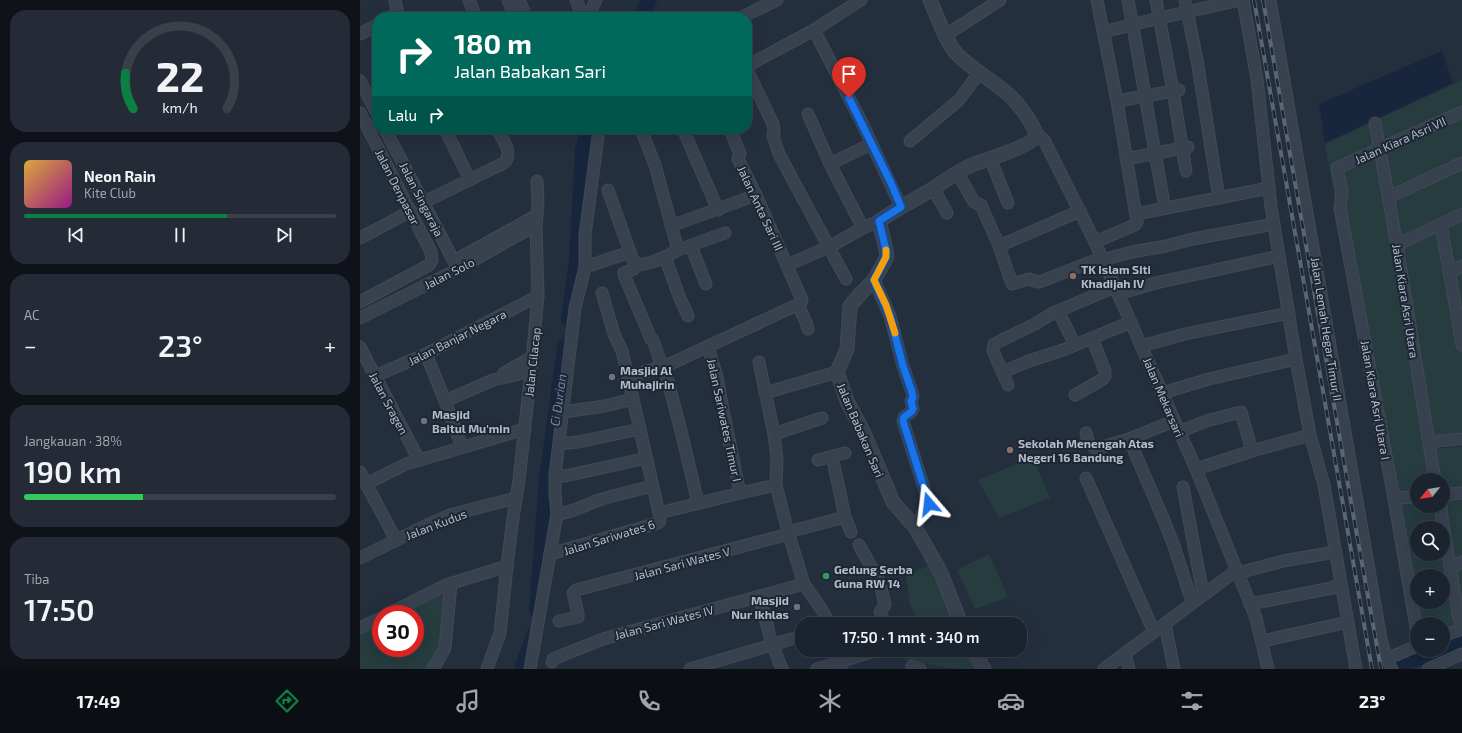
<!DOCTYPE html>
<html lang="id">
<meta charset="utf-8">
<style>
body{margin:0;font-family:"Exo 2",sans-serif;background:#242b36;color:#f1f3f6;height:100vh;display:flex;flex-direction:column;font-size:15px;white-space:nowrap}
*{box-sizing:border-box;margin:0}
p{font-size:13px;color:#a0a4aa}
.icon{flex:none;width:22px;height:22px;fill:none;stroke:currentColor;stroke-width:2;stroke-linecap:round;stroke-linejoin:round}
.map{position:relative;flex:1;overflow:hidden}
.sheet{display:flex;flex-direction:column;gap:10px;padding:10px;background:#0f1319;width:360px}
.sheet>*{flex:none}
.guide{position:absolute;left:12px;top:12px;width:380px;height:122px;border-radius:16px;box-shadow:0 4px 16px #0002,0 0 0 1px #39404a;background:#00695c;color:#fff;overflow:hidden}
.needle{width:26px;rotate:240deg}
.buttons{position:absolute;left:1050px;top:473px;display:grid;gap:8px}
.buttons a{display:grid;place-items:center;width:40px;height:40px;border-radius:50%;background:#1b232e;box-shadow:0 4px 16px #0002,0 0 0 1px #39404a;font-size:20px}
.speed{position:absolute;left:12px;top:605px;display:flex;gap:8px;font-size:20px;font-weight:700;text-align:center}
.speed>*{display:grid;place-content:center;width:52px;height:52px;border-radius:50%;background:#1b232e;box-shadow:0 4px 16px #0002,0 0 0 1px #39404a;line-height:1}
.speed .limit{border:6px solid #d22;background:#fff;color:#111}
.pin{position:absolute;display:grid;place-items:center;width:34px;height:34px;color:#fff;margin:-41px -17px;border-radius:50% 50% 50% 0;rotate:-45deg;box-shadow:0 0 4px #0007}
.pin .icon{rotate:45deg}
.me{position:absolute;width:44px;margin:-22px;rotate:343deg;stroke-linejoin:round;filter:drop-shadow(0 0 3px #0008)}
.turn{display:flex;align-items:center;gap:14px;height:84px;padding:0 16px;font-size:18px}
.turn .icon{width:52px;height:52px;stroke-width:2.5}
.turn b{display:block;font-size:28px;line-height:34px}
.then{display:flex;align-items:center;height:38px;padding:0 16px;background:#0003;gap:8px;font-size:15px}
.big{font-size:30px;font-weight:600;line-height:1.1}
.sheet .tile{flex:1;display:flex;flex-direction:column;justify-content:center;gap:6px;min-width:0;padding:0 14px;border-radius:16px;background:#242b36}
.sheet .dial{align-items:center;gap:0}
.dial svg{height:104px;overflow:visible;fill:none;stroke:#39404a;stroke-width:7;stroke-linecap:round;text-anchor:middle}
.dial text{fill:#f1f3f6;stroke:none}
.song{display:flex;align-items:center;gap:12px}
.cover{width:48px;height:48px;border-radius:6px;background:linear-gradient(135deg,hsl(40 70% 55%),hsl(310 70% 35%))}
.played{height:4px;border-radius:2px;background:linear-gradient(90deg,#0b8043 65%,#39404a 65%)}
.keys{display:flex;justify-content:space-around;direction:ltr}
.heat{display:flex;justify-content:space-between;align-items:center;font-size:22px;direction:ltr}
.charge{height:6px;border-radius:3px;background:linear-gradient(90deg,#34c759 38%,#39404a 0)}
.trip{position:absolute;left:435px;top:617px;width:232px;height:40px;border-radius:16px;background:#1b232e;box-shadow:0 4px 16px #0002,0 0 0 1px #39404a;font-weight:600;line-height:40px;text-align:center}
.tabs{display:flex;height:64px;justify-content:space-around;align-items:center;background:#0b0e12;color:#a0a4aa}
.tabs .icon{width:28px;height:28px}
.tabs .on{color:#0b8043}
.tabs b{font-size:18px;color:#f1f3f6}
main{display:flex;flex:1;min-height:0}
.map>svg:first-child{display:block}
</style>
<main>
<section class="sheet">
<div class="tile dial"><svg viewBox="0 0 100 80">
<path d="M14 69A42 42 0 1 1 86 69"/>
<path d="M14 69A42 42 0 0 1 8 42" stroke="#0b8043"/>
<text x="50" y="56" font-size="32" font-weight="700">22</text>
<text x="50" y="72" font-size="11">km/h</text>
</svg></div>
<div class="tile">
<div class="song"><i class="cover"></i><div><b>Neon Rain</b><p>Kite Club</p></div></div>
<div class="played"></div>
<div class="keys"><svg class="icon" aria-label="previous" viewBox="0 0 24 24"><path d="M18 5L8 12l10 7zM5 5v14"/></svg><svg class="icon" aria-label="pause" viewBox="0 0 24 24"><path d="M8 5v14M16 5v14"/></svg><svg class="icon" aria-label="next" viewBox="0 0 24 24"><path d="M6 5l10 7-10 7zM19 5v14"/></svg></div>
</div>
<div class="tile"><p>AC</p>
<div class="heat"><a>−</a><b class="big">23°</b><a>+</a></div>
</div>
<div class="tile"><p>Jangkauan · 38%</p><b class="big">190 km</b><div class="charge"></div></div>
<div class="tile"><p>Tiba</p><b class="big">17:50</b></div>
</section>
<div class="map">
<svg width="1102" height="669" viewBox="0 0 1102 669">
<rect width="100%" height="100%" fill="#242f3e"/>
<!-- green -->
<g fill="#263c3f" fill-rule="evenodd">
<path d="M1102,80V624L1083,632V624H1057V638L1051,637L965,144ZM1057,480H1083V506H1057ZM1057,528H1083V554H1057ZM1057,576H1083V602H1057Z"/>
<polygon points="673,457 690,498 639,518 618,480"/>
<polygon points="629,554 648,597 615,609 597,570"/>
<polygon points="572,564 602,624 561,624 550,605 546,576"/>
<polygon points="87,591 81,646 67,669 0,669 0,634 21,624 21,648 55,648 55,614 40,614"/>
<polygon points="551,650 614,650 622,669 594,669 544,660"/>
</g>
<!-- water -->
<polygon fill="#17263c" points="1082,51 1093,83 965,143 959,104"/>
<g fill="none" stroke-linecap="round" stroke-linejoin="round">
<!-- stream -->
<polyline stroke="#17263c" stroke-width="2.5" points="1079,447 1102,445"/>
<!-- river -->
<g stroke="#17263c" stroke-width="16">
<polyline points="281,17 289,0"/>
<polyline points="209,320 217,260 223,150 229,129"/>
<polyline points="177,610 187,479 205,347"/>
<polyline points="1083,649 1102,641"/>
<polyline points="162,669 174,635"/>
<polyline points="1027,669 1081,650"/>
</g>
<defs>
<g id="minor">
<polyline points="109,0 116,17"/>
<polyline points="148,0 155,17"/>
<polyline points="159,0 166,17"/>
<polyline points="216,0 223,17"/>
<path d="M768,0C781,69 792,139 805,208"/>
<polyline points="796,0 813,91 826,171"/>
<polyline points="825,0 837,60 859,198"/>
<polyline points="883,0 897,79 911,207 936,359 950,435 964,485 996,669"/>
<path d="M910,0C948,213 983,426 1021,639L1026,658"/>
<polyline points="32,17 37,11 35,0"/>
<polyline points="228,17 236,0"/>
<polyline points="382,17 417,0"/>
<polyline points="454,30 503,125 541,207"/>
<polyline points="743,32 787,21 880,0"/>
<polyline points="0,34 17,25"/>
<polyline points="586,35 640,0"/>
<polyline points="387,66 454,30 501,0"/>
<polyline points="387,70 413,124 414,131 413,136 419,154 486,279"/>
<polyline points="0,81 17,113"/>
<polyline points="757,101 819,90"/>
<polyline points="0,113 71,252 72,260 69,265 0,302"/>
<polyline points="448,114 470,164 503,228"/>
<polyline points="1015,123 1037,245 1075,480"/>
<polyline points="25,129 98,269"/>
<polyline points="85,129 110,180"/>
<polyline points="323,129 358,210"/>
<polyline points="677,135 684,140 735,242 836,469 896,618 908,669"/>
<polyline points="550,141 599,100 619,73"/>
<polyline points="630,158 648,203"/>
<polyline points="766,159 828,147"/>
<polyline points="470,164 511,144"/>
<polyline points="597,172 614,202 621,205 639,246 652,284 669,279 678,282 682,281 741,258"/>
<polyline points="573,188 587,213"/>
<path d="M248,190L272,258L275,263C286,268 308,255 318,250L295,165L281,129"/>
<polyline points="1029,197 1102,163"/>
<path d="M64,202L144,163C154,153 142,139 137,129"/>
<polyline points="776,214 909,188"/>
<polyline points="1081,224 1102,345"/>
<polyline points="311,226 396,195"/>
<polyline points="0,238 51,211"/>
<polyline points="735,242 770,227 775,225 777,222 757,101 737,0"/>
<polyline points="1037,245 1102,214"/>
<polyline points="331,246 346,284"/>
<polyline points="639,246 720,211"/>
<polyline points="318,250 365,233"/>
<polyline points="305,257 319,296 328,316"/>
<polyline points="742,260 772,252 806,246 833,239 914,224"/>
<polyline points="94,261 177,215"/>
<path d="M278,264C276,269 269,271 264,273V275L291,339L293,340L302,367"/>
<polyline points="427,265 469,247 503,228 519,221"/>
<polyline points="225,267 270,252"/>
<polyline points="1089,272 1102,266"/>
<polyline points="514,280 530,316 543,366 552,392 553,397 551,401 553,409 551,412 544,417 543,421 569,504 555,527"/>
<polyline points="758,294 796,283 919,256"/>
<polyline points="438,305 446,322 448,329"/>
<polyline points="698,311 715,345"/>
<polyline points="0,318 98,269 176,225"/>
<polyline points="781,346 825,334 929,313"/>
<polyline points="0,347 59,460"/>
<polyline points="348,347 357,377 364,415 380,493"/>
<polyline points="66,354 85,401 102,447"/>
<polyline points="399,362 414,434 417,459 416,485"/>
<polyline points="304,366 321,431 338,503"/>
<polyline points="643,372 669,361 703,350 771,322"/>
<polyline points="144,373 173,357"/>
<polyline points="15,376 66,354 178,296"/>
<polyline points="269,377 310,364 441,303 442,300 396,195 378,159 380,154 370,129"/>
<polyline points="648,385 633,351 634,344 675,324 693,313 755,287"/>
<polyline points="405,393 477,372"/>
<polyline points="802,393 849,379 936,359"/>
<polyline points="715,395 743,379 745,376 745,371 732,338"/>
<polyline points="85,401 133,380 171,371"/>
<polyline points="203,412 245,406 273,399"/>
<polyline points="819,432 846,421 881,412 892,451"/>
<polyline points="726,433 728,442 736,449 769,439 814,421"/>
<polyline points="414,434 462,418"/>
<polyline points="769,439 803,518 814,546 832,602"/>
<polyline points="1069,442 1102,439"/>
<polyline points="199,444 218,442 280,429"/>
<polyline points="472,456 485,517 491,532"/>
<polyline points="458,460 485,453"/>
<polyline points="836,469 892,451 950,435"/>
<polyline points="0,472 36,540"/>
<polyline points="195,475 205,476 287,458"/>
<polyline points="726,478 794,632"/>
<polyline points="6,484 46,464 165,429"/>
<polyline points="823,487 843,594"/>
<polyline points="1083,495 1102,493"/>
<polyline points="1034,498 1057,497"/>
<polyline points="1081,506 1082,518 1099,619"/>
<polyline points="299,513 380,493 416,485 428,532 444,584 462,610 469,624"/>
<path d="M197,514C211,513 223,506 236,501C254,495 274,491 293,486"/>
<polyline points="428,532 485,517"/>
<polyline points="499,545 518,579 522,592 525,605 520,612 525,624"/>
<polyline points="190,554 298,523 300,521 299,513 262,351 254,334 242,293"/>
<polyline points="0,558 67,525 90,515 156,498"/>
<polyline points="1091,567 1102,562"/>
<polyline points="878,573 923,561 975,552"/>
<polyline points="399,596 412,644 422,669"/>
<polyline points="890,604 972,588 981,583"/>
<polyline points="28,614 86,585 147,566"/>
<polyline points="199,621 218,617 218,614 213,593 216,590 429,534"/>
<polyline points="805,624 814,669"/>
<polyline points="0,628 21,618"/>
<polyline points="1057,632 1034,498 980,208 982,192 977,168 1102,112"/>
<polyline points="1083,636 1102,629"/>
<polyline points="902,641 988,622"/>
<polyline points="476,650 481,668"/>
<polyline points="765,654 769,669"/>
<polyline points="192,662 193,659 243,639 444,584"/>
<polyline points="552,666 560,669"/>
<polyline points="73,669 85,648 91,584"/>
<polyline points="127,669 140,633 147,566 153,518 159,480 171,371 178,296 176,225 178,203 177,181"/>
<polyline points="170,669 197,514 195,494 195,475 215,308 225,267 225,235 239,129"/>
<polyline points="330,669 442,636"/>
<polyline points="457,669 518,650"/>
<polyline points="744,669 877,570"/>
<polyline points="1032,669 1026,658 1036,655 1057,646"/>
<polyline points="1068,669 1102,654"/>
</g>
<g id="tertiary">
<path d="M570,0C577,15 586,44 598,55C613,70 632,80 649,95C660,105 671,121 677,135C673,145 629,159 617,163C599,169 585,181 569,191C552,201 535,210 519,221L526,250L527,257L514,280L502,292L490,306L487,349L477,372L487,401L503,431L533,502L555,527L581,573L601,624"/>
<polyline points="613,650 624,669"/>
</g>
</defs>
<!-- minor casing -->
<use href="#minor" stroke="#414a57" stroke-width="13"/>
<!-- tertiary casing -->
<use href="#tertiary" stroke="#414a57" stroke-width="15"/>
<!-- minor -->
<use href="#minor" stroke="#38414e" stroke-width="11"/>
<!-- tertiary -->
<use href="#tertiary" stroke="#38414e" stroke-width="13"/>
<defs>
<g id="rail">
<polyline points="894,0 1012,669"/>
<polyline points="903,0 991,502 1021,669"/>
</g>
</defs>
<!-- rail casing -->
<use href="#rail" stroke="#5a6575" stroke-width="4"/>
<!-- rail -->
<use href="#rail" stroke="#1d2633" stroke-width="2.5" stroke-dasharray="8" stroke-linecap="butt"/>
</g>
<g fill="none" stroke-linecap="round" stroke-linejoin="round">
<defs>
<polyline id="route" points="489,98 531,183 541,207 519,221 526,250 526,257 514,280 530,316 543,366 552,392 553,398 551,401 553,409 551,412 544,417 543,421 569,504"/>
</defs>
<!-- route casing -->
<use href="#route" stroke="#114b97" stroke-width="10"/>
<!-- route -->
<use href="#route" stroke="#1a73e8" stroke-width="7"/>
<!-- slow -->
<polyline stroke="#f59e0b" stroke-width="7" points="526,250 526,257 514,280 526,305 535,333"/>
</g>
<!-- markers -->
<g fill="#8d6e63" stroke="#1d2633" stroke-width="1.5">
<circle cx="713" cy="276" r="4"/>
<circle cx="650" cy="450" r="4"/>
</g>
<g fill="#6b7280" stroke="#1d2633" stroke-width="1.5">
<circle cx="252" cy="377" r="4"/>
<circle cx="64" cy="421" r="4"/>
<circle cx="437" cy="607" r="4"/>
</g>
<circle fill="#2e9e5b" stroke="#1d2633" stroke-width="1.5" cx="466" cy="576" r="4"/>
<g text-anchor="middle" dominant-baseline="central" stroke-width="4" stroke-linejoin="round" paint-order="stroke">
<!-- street labels -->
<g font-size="12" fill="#b4bcc9" stroke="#1d2633">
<text transform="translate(1040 140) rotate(-24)">Jalan Kiara Asri VII</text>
<text transform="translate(38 187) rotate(63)">Jalan Denpasar</text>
<text transform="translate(62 199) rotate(63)">Jalan Singaraja</text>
<text transform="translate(401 208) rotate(65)">Jalan Anta Sari III</text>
<text transform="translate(89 273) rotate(-27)">Jalan Solo</text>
<text transform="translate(1046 301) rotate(81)">Jalan Kiara Asri Utara</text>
<text transform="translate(967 329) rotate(81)">Jalan Lemah Hegar Timur II</text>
<text transform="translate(97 337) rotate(-27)">Jalan Banjar Negara</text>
<text transform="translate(172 362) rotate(-84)">Jalan Cilacap</text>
<text transform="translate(804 397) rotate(67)">Jalan Mekarsari</text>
<text transform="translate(1016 400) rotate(80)">Jalan Kiara Asri Utara I</text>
<text transform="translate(29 403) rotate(62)">Jalan Sragen</text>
<text transform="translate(365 420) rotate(78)">Jalan Sariwates Timur I</text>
<text transform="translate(501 430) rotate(67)">Jalan Babakan Sari</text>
<text transform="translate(76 524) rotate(-21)">Jalan Kudus</text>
<text transform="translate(249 537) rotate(-17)">Jalan Sariwates 6</text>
<text transform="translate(322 563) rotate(-15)">Jalan Sari Wates V</text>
<text transform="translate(304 622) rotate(-15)">Jalan Sari Wates IV</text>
</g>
<!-- poi labels -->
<g font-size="12" font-weight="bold" fill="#b4bcc9" stroke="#1d2633" text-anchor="start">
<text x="721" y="269">TK Islam Siti<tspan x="721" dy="14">Khadijah IV</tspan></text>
<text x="260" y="370">Masjid Al<tspan x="260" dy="14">Muhajirin</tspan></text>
<text x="72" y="414">Masjid<tspan x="72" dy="14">Baitul Mu'min</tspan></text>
<text x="658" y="443">Sekolah Menengah Atas<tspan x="658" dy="14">Negeri 16 Bandung</tspan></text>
<text x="474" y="569">Gedung Serba<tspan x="474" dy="14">Guna RW 14</tspan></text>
<text x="429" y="600" text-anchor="end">Masjid<tspan x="429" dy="14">Nur Ikhlas</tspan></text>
</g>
<!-- water labels -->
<g font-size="13" font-style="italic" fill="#6d86a8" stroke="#1d2633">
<text transform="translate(198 400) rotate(-82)">Ci Durian</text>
</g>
</g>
</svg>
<div class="buttons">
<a><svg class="needle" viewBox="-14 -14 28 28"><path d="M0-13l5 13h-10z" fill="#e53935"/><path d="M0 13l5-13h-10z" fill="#a0a4aa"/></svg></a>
<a><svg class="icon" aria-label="search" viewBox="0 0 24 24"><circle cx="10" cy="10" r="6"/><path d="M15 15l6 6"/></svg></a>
<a>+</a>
<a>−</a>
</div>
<div class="speed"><div class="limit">30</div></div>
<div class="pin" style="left:489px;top:98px;background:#d93025"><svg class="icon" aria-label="arrive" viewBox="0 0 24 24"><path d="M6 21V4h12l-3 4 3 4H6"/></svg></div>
<svg class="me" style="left:569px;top:504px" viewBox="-20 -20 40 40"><path d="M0-17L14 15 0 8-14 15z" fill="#1a73e8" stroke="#fff" stroke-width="4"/></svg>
<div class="trip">17:50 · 1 mnt · 340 m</div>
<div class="guide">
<div class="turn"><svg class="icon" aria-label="right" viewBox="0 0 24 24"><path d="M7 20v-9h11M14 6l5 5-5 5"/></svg><div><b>180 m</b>Jalan Babakan Sari</div></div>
<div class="then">Lalu<svg class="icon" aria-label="right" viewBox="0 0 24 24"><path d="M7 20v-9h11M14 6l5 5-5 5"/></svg></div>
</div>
</div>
</main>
<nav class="tabs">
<b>17:49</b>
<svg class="icon on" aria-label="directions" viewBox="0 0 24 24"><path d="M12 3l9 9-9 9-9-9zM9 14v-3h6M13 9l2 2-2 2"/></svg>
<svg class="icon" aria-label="music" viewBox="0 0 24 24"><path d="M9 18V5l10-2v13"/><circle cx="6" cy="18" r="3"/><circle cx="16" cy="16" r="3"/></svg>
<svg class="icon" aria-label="phone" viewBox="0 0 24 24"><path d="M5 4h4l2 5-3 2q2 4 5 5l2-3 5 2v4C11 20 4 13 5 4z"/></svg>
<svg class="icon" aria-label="climate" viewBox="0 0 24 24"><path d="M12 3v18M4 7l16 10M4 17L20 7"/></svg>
<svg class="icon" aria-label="car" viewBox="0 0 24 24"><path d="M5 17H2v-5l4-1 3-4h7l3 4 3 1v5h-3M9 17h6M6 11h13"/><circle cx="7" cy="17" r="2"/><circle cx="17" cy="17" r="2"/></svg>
<svg class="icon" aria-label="filters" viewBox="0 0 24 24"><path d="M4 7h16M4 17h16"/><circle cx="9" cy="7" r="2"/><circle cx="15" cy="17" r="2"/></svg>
<b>23°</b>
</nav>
